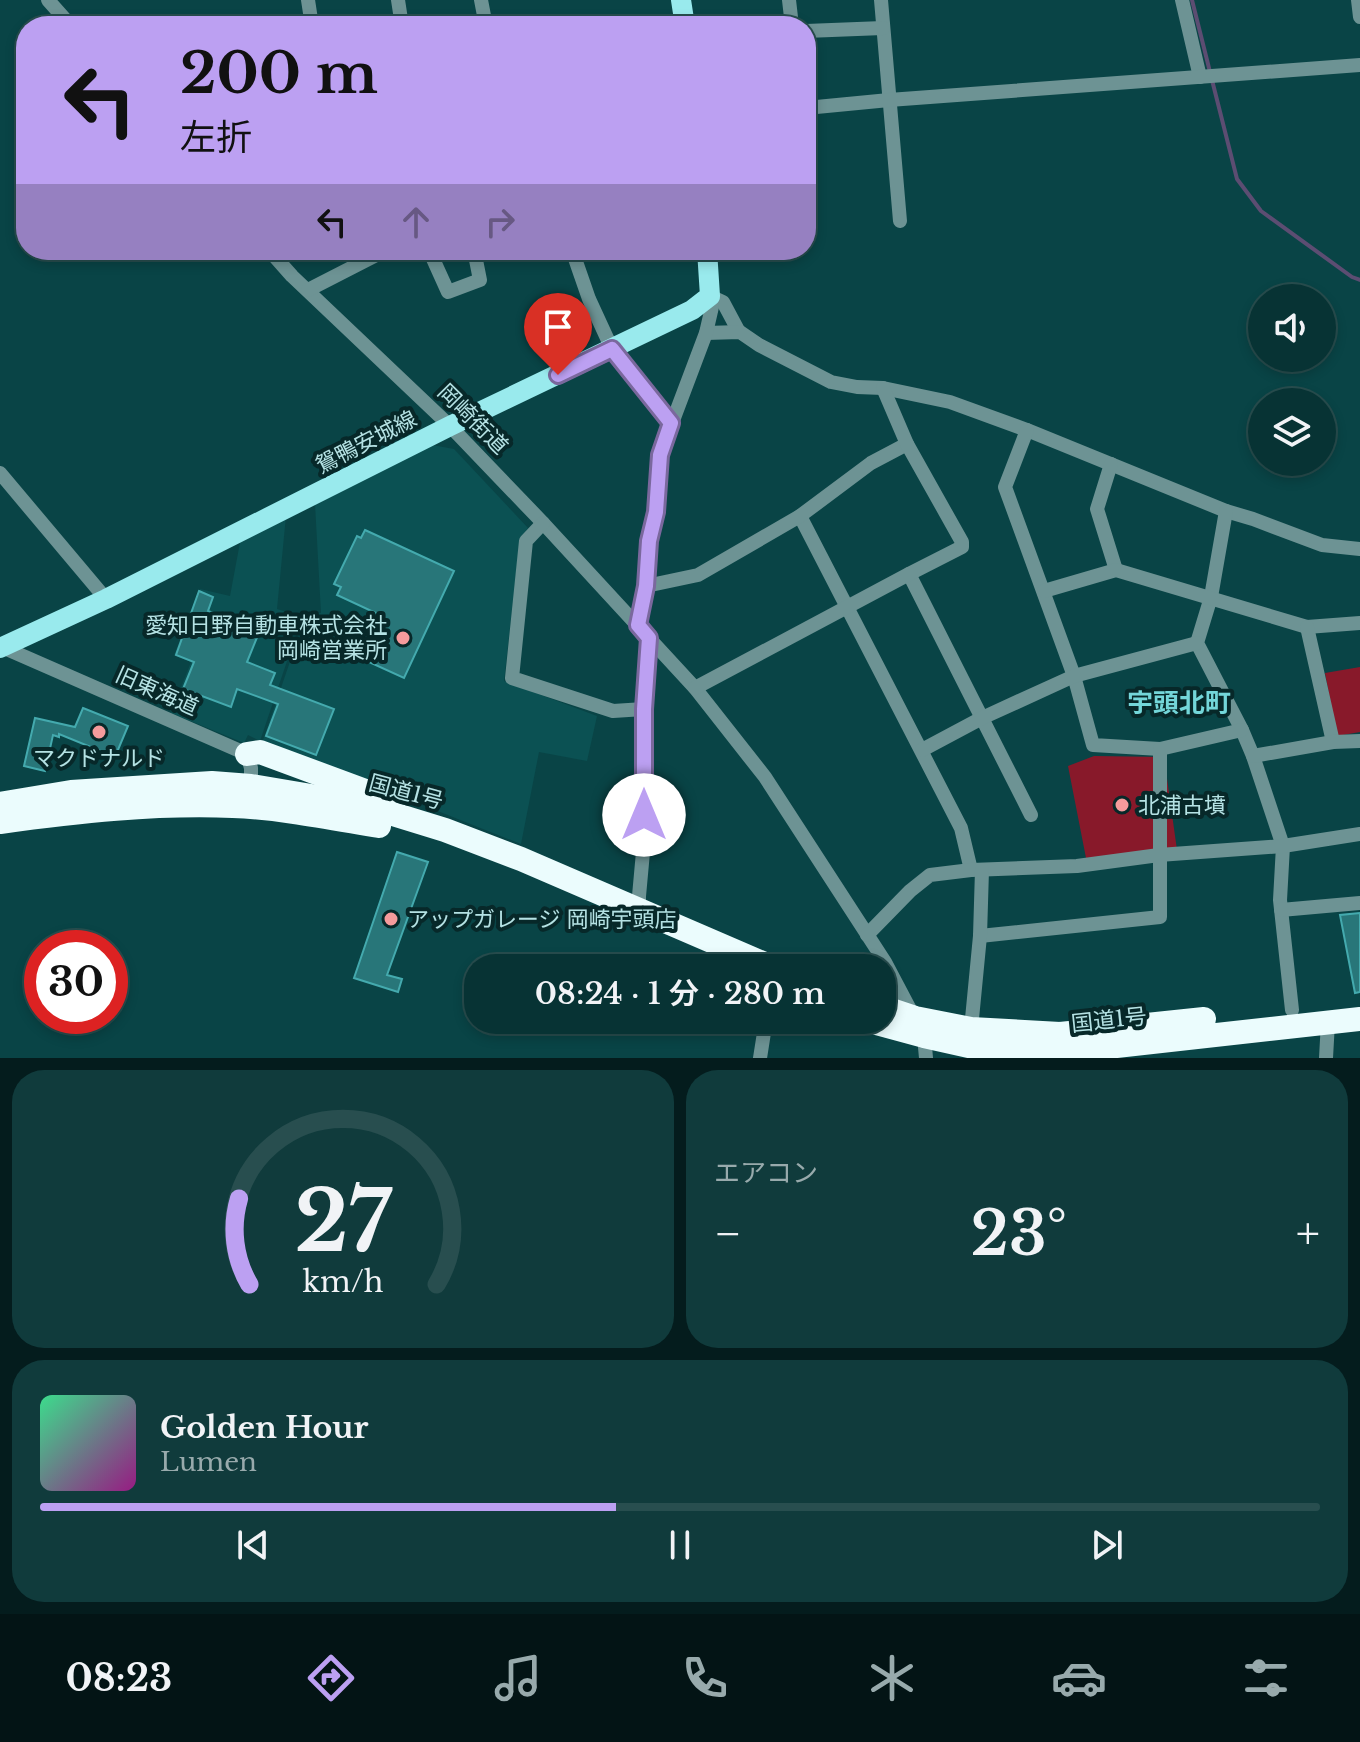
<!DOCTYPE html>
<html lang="ja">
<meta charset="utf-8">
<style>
body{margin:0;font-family:"Libre Baskerville","Noto Sans JP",serif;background:#103b3c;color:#f1f3f6;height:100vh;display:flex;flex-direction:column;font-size:30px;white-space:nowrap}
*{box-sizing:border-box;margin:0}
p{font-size:26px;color:#98aaac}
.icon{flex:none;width:44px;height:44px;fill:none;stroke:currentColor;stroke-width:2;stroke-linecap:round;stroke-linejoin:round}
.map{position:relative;height:1058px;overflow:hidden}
.side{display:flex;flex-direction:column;gap:12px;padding:12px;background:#041c1d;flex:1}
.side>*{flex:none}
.banner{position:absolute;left:16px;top:16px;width:800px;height:244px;border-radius:32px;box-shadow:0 4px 12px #0003,0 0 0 2px #284e4f;background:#bca0f2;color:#111;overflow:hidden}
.tools{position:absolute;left:1248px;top:284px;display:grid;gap:16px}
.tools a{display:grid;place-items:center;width:88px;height:88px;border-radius:50%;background:#073334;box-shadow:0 4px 12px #0003,0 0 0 2px #284e4f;font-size:40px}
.speed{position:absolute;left:24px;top:930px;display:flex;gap:16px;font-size:40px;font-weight:700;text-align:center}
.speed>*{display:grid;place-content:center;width:104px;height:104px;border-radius:50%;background:#073334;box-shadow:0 4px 12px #0003,0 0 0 2px #284e4f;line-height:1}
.speed .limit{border:12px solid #d22;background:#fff;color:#111}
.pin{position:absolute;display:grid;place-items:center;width:68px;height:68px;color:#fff;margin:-82px -34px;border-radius:50% 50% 50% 0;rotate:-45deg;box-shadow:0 0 8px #0007}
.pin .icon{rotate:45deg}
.me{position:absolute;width:88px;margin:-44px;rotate:0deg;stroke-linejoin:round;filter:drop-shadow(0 0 6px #0008)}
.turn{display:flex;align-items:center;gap:28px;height:168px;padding:0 32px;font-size:36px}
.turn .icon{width:104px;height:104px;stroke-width:2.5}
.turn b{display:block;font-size:56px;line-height:68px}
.lanes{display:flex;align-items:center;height:76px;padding:0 32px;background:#0003;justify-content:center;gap:40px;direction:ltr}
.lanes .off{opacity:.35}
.big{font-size:60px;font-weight:600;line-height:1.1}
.side .widget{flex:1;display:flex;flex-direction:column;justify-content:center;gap:12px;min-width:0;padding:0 28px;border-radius:32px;background:#103b3c}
.side .dial{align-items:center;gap:0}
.dial svg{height:208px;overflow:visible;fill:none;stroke:#284e4f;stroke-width:7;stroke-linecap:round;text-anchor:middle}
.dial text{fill:#f1f3f6;stroke:none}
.song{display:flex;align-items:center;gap:24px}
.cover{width:96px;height:96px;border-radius:12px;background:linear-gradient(135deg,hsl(150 70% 55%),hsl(310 70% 35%))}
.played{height:8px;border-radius:4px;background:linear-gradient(90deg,#bca0f2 45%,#284e4f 45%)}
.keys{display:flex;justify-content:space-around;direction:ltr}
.heat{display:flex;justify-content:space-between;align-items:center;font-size:44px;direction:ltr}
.side .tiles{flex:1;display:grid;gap:12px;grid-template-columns:1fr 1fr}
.widget:last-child{grid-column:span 2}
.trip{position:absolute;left:464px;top:954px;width:432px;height:80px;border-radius:32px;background:#073334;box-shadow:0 4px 12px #0003,0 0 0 2px #284e4f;font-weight:600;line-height:80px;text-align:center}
.tabs{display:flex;height:128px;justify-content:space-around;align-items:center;background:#031415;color:#98aaac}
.tabs .icon{width:56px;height:56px}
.tabs .selected{color:#bca0f2}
.tabs b{font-size:36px;color:#f1f3f6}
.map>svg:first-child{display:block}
</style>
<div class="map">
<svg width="1360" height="1058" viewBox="0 0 1360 1058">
<rect width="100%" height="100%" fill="#094446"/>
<!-- built -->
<g fill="#0b5153">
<polygon points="432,445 454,449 528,528 520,538 504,681 597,716 587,761 539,752 521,844 390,792 261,746 306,615 321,613 315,504"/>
<polygon points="286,516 277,609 302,617 260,741 248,735 244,743 171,713 191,662 174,655 200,589 230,596 241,537"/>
</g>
<!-- green -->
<g fill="#88192a">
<polygon points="1360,667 1360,732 1337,736 1325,673"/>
<polygon points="1094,756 1164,757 1177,850 1159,850 1086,858 1068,766"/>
</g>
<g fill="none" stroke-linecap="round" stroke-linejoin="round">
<!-- stream -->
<g stroke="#5c4d72" stroke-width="4">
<polyline points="1192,0 1210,72"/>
<polyline points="1212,80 1237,179 1261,211 1352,277 1360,280"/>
</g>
</g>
<!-- building -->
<g fill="#287679" stroke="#44aaae" stroke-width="2">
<polygon points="365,530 454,571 404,678 358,657 378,614 337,595 341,587 334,584 357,536 361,538"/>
<polygon points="199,591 213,597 208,611 260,630 247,662 275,673 270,685 334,709 316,755 266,736 278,704 237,689 231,707 183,689 194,662 176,655"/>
<polygon points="83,708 128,726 115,757 59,734 59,737 53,735 45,771 24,766 35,718 75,727"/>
<polygon points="397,852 428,862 387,975 402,979 398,992 354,978"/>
<polygon points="1360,913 1360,992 1355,993 1340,915"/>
</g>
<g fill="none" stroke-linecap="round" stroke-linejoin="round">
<!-- minor -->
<g stroke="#6d9394" stroke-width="14">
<polyline points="48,0 71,26"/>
<polyline points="308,0 312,26"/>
<polyline points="398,0 402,26"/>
<polyline points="481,0 486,26"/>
<polyline points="789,0 792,26"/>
<polyline points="881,0 900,221"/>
<polyline points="1182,0 1200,77"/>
<polyline points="1358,0 1360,17"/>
<polyline points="596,26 605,26"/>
<polyline points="806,31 883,28"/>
<polyline points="806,108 889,100 1360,65"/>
<polyline points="269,250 292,276 450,426 543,523 695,688 765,777 885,962 924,1036 926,1058"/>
<polyline points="429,250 448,292 480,280 474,250"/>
<polyline points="572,250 589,299 612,349 671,423"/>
<polyline points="308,290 386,250"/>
<polyline points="710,296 723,302 739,332"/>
<polyline points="706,333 740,332 759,345 831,382 857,387 883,388 950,402 1027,430 1226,511 1253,519 1322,545 1360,549"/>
<polyline points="1027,430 1005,487 1074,676 1093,745 1160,749"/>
<polyline points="1111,464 1097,509 1116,570"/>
<polyline points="0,473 106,599"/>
<polyline points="1226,511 1211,597 1197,643 1242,730 1253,756 1283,846 1280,900 1292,1010"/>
<polyline points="800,516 961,828 971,870"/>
<polyline points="543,523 526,541 512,678 613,711 644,709"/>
<polyline points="909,574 1031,815"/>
<polyline points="646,586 698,575 800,516 871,463 907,444"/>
<polyline points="1044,591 1116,570 1307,627 1360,623"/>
<polyline points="638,625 646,586 649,541 656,512 660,455 706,333 712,307 710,296"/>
<polyline points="1307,627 1333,742"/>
<polyline points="0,646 247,754 251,768 251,792"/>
<polyline points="695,688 909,574 962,547 962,542 907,444 883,388"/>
<polyline points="922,750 982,718 1074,676 1197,643"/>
<polyline points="1253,756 1333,742 1360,741"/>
<polyline points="639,909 639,896 644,841 644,709 649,638"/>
<polyline points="1281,910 1360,903"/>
<polyline points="867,935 910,891 930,875 971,870 1077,866 1159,855 1283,846 1360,834"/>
<polyline points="980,936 1160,917 1160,749 1242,730"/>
<polyline points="971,1029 980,936 982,870"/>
<polyline points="760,1058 766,1020"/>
<polyline points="1326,1058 1328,1022"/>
</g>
<!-- major -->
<g stroke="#99eaed" stroke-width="20">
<polyline points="681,0 685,26"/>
<polyline points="0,648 106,599 450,426 692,310 710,296 707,250"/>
</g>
<!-- highway -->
<g stroke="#ebfcfd" stroke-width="24">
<polyline points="247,754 260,752 368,792 384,806"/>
<polyline points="0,804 71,792 212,783 251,786 329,799 393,814 445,830 521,859 774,968"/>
<path d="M0,822C78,811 154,803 233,806C282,808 331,818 379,826"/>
<polyline points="882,1007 915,1018 971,1029 1060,1034 1204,1019"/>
<polyline points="865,1020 924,1036 982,1049 1072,1051 1360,1019"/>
</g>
</g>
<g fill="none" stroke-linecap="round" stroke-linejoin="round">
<defs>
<polyline id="route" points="558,375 612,349 671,423 660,455 656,512 649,541 646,586 638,625 649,638 644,709 644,815"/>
</defs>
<!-- route casing -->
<use href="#route" stroke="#7a689d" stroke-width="20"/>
<!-- route -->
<use href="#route" stroke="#bca0f2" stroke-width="14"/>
</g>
<!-- markers -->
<g fill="#f59b9c" stroke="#072829" stroke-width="3">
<circle cx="403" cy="638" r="8"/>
<circle cx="99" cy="732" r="8"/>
<circle cx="1122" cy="805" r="8"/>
<circle cx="391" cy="919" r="8"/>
</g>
<g text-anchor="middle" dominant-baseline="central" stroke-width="8" stroke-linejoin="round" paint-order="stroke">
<!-- street labels -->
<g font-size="22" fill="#b5e2e4" stroke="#072829">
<text transform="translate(473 419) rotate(45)">岡崎街道</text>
<text transform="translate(366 442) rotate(-27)">鴛鴨安城線</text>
<text transform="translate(157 691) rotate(24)">旧東海道</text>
<text transform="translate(406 792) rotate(15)">国道1号</text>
<text transform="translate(1109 1020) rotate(-6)">国道1号</text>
</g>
<!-- poi labels -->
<g font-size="22" fill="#b5e2e4" stroke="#072829" text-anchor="start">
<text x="387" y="625" text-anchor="end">愛知日野自動車株式会社<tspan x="387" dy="25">岡崎営業所</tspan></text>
<text x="99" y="758" text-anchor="middle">マクドナルド</text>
<text x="1138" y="805">北浦古墳</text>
<text x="407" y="919">アップガレージ 岡崎宇頭店</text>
</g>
<!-- quarter labels -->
<g font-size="26" font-weight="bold" fill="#73d6d9" stroke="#072829">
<text x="1179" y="703">宇頭北町</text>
</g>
</g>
</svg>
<div class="tools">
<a><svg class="icon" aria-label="sound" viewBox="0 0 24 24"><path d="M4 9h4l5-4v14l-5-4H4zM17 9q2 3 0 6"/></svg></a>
<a><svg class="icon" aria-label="layers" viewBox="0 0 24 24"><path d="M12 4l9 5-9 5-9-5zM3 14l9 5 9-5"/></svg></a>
</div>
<div class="speed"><div class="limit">30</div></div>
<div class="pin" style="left:558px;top:375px;background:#d93025"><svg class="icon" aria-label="arrive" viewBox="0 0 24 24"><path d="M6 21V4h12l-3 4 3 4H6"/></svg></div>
<svg class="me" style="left:644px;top:815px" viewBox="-20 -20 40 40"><circle r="19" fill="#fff"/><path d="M0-13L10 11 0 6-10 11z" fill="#bca0f2"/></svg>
<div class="trip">08:24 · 1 分 · 280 m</div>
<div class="banner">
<div class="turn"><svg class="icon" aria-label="left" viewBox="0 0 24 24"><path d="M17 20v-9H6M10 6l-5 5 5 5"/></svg><div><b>200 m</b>左折</div></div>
<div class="lanes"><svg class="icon" aria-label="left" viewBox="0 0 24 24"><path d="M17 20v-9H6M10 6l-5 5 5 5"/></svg><svg class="icon off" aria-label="ahead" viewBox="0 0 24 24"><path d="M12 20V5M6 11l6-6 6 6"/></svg><svg class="icon off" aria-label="right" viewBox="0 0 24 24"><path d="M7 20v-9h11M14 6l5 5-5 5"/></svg></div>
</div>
</div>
<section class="side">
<div class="tiles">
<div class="widget dial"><svg viewBox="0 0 100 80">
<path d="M14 69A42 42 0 1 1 86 69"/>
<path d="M14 69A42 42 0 0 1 10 36" stroke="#bca0f2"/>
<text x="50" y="56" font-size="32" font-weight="700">27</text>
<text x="50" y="72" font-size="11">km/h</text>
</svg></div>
<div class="widget"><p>エアコン</p>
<div class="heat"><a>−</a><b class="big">23°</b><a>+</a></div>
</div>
<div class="widget">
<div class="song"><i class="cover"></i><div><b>Golden Hour</b><p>Lumen</p></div></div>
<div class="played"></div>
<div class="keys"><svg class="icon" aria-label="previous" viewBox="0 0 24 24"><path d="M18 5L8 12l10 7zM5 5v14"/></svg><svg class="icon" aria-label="pause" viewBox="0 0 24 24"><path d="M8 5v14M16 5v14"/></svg><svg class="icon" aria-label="next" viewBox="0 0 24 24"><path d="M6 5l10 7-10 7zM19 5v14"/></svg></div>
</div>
</div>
</section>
<nav class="tabs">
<b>08:23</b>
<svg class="icon selected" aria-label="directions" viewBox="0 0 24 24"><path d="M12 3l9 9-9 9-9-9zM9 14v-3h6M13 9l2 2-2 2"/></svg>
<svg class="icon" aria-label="music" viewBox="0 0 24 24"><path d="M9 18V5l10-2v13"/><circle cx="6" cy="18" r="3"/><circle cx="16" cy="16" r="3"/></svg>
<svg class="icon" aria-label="phone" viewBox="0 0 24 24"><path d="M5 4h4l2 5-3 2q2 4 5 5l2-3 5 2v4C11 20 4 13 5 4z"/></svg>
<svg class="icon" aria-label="climate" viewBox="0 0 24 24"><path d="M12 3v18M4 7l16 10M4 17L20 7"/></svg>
<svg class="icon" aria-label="car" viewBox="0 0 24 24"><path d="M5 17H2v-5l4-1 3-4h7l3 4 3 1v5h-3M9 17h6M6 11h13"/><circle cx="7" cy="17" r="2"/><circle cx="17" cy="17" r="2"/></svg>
<svg class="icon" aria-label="filters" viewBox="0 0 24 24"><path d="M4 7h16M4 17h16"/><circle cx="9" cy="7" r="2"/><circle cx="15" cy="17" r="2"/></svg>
</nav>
